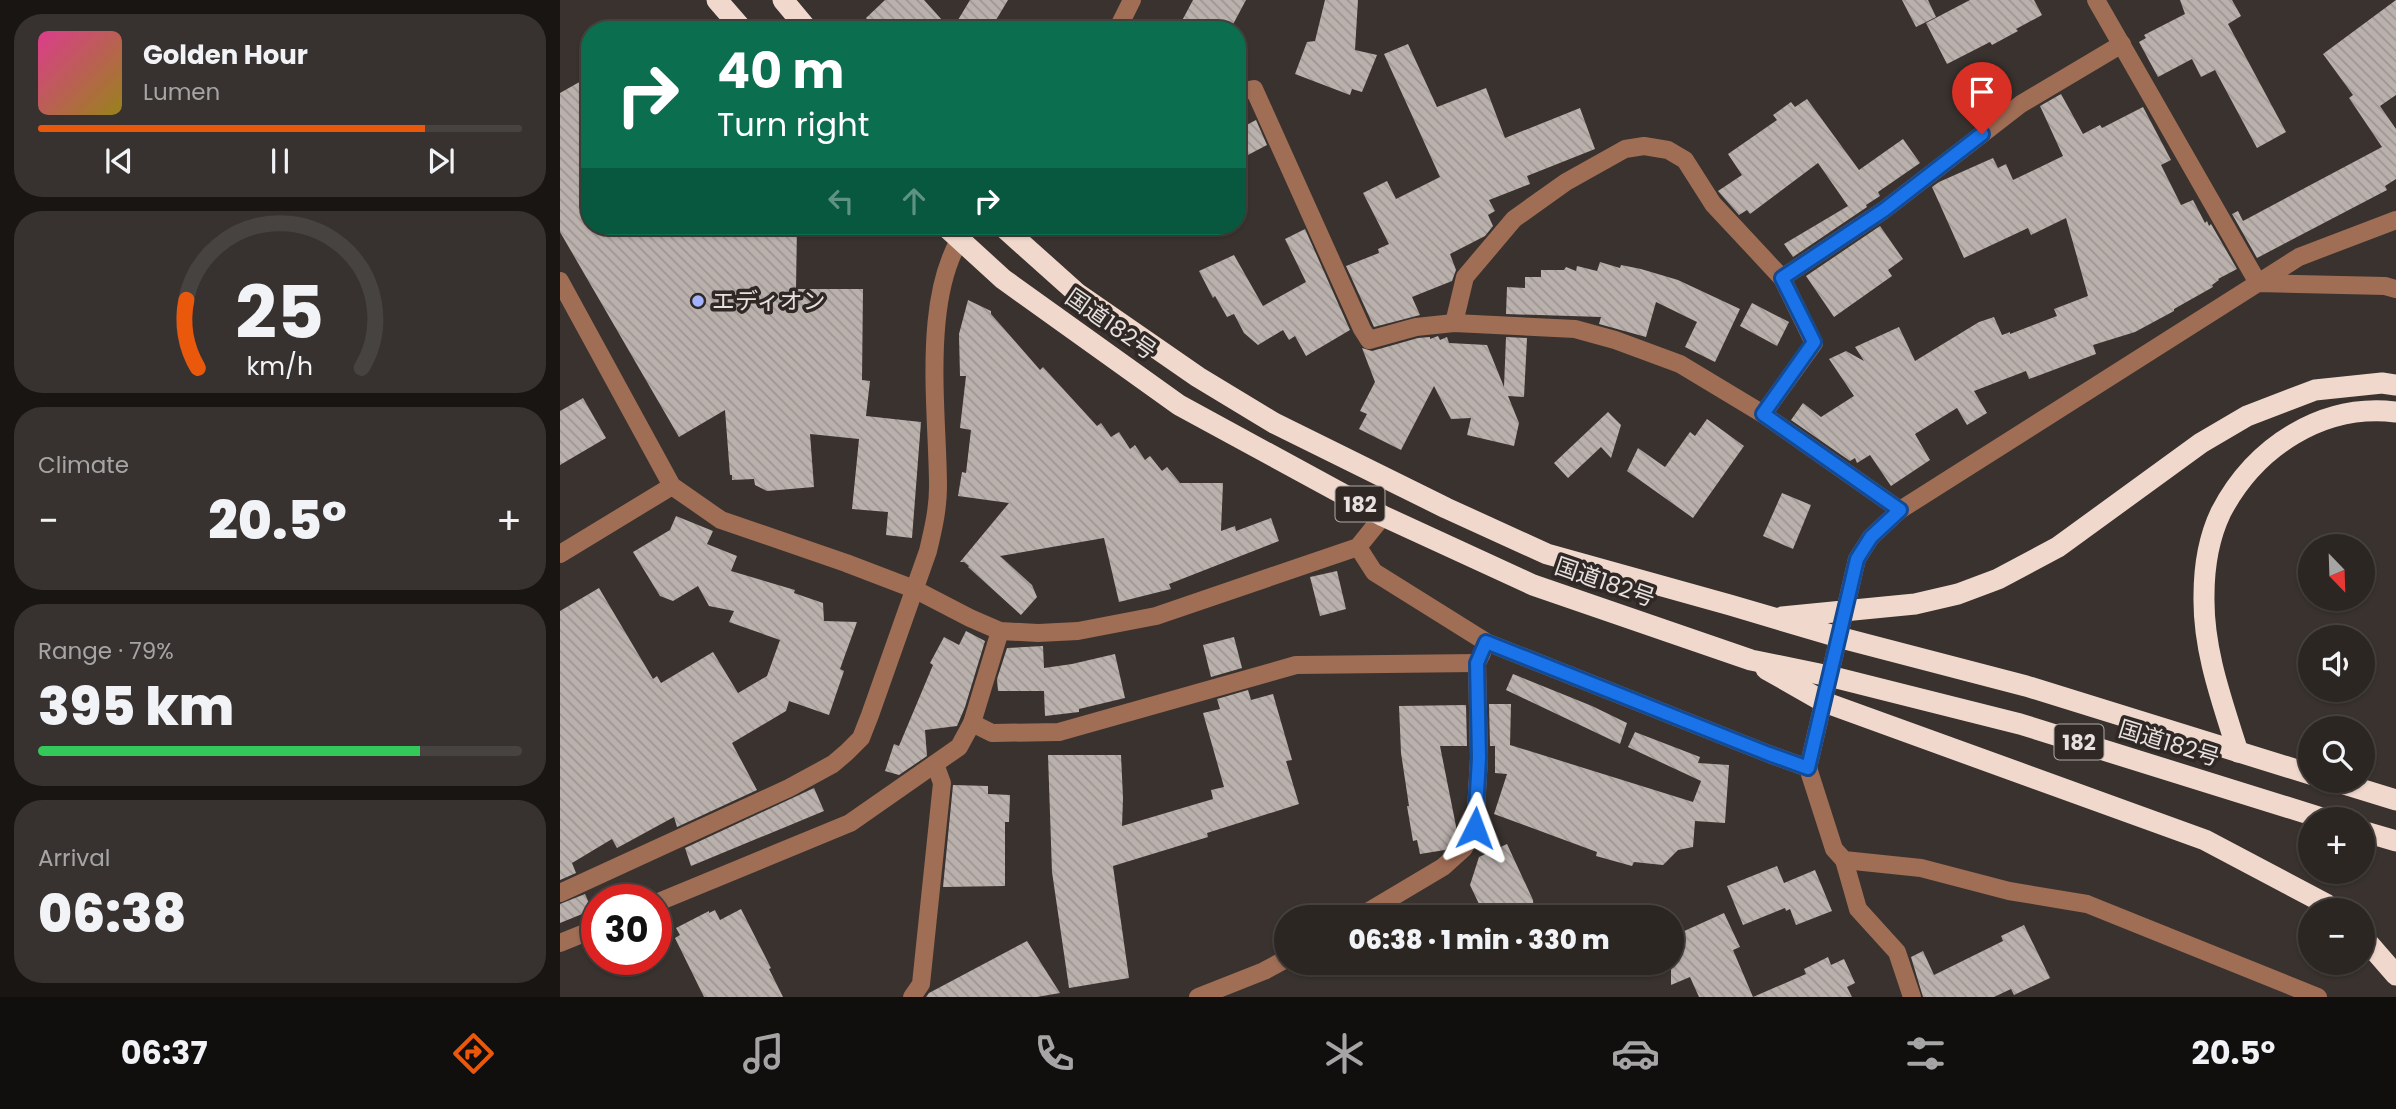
<!DOCTYPE html>
<meta charset="utf-8">
<style>
body{margin:0;font-family:Poppins,"Noto Sans JP",sans-serif;background:#37322f;color:#f1f3f6;height:100vh;display:flex;flex-direction:column;font-size:26px;white-space:nowrap}
*{box-sizing:border-box;margin:0}
p{font-size:23px;color:#a6a5a5}
.icon{flex:none;width:38px;height:38px;fill:none;stroke:currentColor;stroke-width:2;stroke-linecap:round;stroke-linejoin:round}
.map{position:relative;flex:1;overflow:hidden}
.sheet{display:flex;flex-direction:column;gap:14px;padding:14px;background:#181513;width:560px}
.sheet>*{flex:none}
.top-card{position:absolute;left:21px;top:21px;width:665px;height:214px;border-radius:28px;box-shadow:0 2px 5px #0004,0 0 0 2px #474340;background:#0b6e4f;color:#fff;overflow:hidden}
.needle{width:46px;rotate:157deg}
.controls{position:absolute;left:1738px;top:534px;display:grid;gap:14px}
.controls a{display:grid;place-items:center;width:77px;height:77px;border-radius:50%;background:#2b2622;box-shadow:0 2px 5px #0004,0 0 0 2px #474340;font-size:35px}
.speed{position:absolute;left:21px;top:884px;display:flex;gap:14px;font-size:35px;font-weight:700;text-align:center}
.speed>*{display:grid;place-content:center;width:91px;height:91px;border-radius:50%;background:#2b2622;box-shadow:0 2px 5px #0004,0 0 0 2px #474340;line-height:1}
.speed .limit{border:10px solid #d22;background:#fff;color:#111}
.pin{position:absolute;display:grid;place-items:center;width:60px;height:60px;color:#fff;margin:-72px -30px;border-radius:50% 50% 50% 0;rotate:-45deg;box-shadow:0 0 7px #0007}
.pin .icon{rotate:45deg}
.me{position:absolute;width:77px;margin:-38px;rotate:3deg;stroke-linejoin:round;filter:drop-shadow(0 0 5px #0008)}
.turn{display:flex;align-items:center;gap:24px;height:147px;padding:0 21px;font-size:32px}
.turn .icon{width:91px;height:91px;stroke-width:2.5}
.turn b{display:block;font-size:49px;line-height:60px}
.lanes{display:flex;align-items:center;height:66px;padding:0 21px;background:#0003;justify-content:center;gap:35px;direction:ltr}
.lanes .off{opacity:.35}
.big{font-size:52px;font-weight:800;line-height:1.1}
.sheet .widget{flex:1;display:flex;flex-direction:column;justify-content:center;gap:10px;min-width:0;padding:0 24px;border-radius:28px;background:#37322f}
.sheet .dial{align-items:center;gap:0}
.dial svg{height:182px;overflow:visible;fill:none;stroke:#474340;stroke-width:7;stroke-linecap:round;text-anchor:middle}
.dial text{fill:#f1f3f6;stroke:none}
.song{display:flex;align-items:center;gap:21px}
.cover{width:84px;height:84px;border-radius:10px;background:linear-gradient(135deg,hsl(330 70% 55%),hsl(50 70% 35%))}
.played{height:7px;border-radius:4px;background:linear-gradient(90deg,#ea580c 80%,#474340 80%)}
.keys{display:flex;justify-content:space-around;direction:ltr}
.heat{display:flex;justify-content:space-between;align-items:center;font-size:38px;direction:ltr}
.charge{height:10px;border-radius:5px;background:linear-gradient(90deg,#34c759 79%,#474340 0)}
.trip{position:absolute;left:714px;top:905px;width:410px;height:70px;border-radius:35px;background:#2b2622;box-shadow:0 2px 5px #0004,0 0 0 2px #474340;font-weight:800;line-height:70px;text-align:center}
.menu{display:flex;height:112px;justify-content:space-around;align-items:center;background:#110f0e;color:#a6a5a5}
.menu .icon{width:49px;height:49px}
.menu .on{color:#ea580c}
.menu b{font-size:32px;color:#f1f3f6}
main{display:flex;flex:1;min-height:0}
.map>svg:first-child{display:block}
</style>
<main>
<section class="sheet">
<div class="widget">
<div class="song"><i class="cover"></i><div><b>Golden Hour</b><p>Lumen</p></div></div>
<div class="played"></div>
<div class="keys"><svg class="icon" aria-label="previous" viewBox="0 0 24 24"><path d="M18 5L8 12l10 7zM5 5v14"/></svg><svg class="icon" aria-label="pause" viewBox="0 0 24 24"><path d="M8 5v14M16 5v14"/></svg><svg class="icon" aria-label="next" viewBox="0 0 24 24"><path d="M6 5l10 7-10 7zM19 5v14"/></svg></div>
</div>
<div class="widget dial"><svg viewBox="0 0 100 80">
<path d="M14 69A42 42 0 1 1 86 69"/>
<path d="M14 69A42 42 0 0 1 9 39" stroke="#ea580c"/>
<text x="50" y="56" font-size="32" font-weight="700">25</text>
<text x="50" y="72" font-size="11">km/h</text>
</svg></div>
<div class="widget"><p>Climate</p>
<div class="heat"><a>−</a><b class="big">20.5°</b><a>+</a></div>
</div>
<div class="widget"><p>Range · 79%</p><b class="big">395 km</b><div class="charge"></div></div>
<div class="widget"><p>Arrival</p><b class="big">06:38</b></div>
</section>
<div class="map">
<svg width="1836" height="997" viewBox="0 0 1836 997">
<defs>
<pattern id="building-back-hatch" width="6" height="6" patternUnits="userSpaceOnUse" patternTransform="scale(1.75)"><rect width="6" height="6" fill="#bab1ad"/><path d="M-1 5l2 2M0 0l6 6M5-1l2 2" fill="none" stroke="#9d9692"/></pattern>
</defs>
<rect width="100%" height="100%" fill="#39322e"/>
<!-- building -->
<g fill="url(#building-back-hatch)">
<polygon points="325,0 364,0 391,30 316,30 306,18"/>
<polygon points="410,0 448,0 430,30 392,30"/>
<polygon points="633,0 686,0 670,30 617,30"/>
<polygon points="765,0 798,0 795,50 817,55 802,92 792,89 790,95 735,74 747,42 755,41"/>
<polygon points="1342,0 1368,0 1376,17 1356,27"/>
<polygon points="1410,0 1474,0 1482,15 1456,29 1458,31 1432,45 1430,42 1387,64 1366,23"/>
<polygon points="1620,0 1672,0 1681,16 1668,24 1726,132 1697,148 1655,70 1641,77 1632,59 1598,77 1579,42 1586,38 1584,35 1625,14"/>
<polygon points="1836,0 1836,95 1820,106 1836,129 1836,179 1825,186 1827,190 1697,258 1672,214 1678,211 1683,221 1822,147 1789,98 1793,95 1763,54"/>
<polygon points="848,44 877,107 926,88 945,138 1020,108 1035,149 967,176 970,184 929,200 935,211 928,215 933,226 925,236 890,254 896,270 892,281 852,297 860,315 814,327 786,266 819,253 818,249 829,244 803,193 827,181 836,199 880,177 824,54"/>
<polygon points="30,76 30,226 237,226 236,289 303,289 302,380 310,381 306,416 361,422 352,538 326,535 328,512 292,509 299,439 250,434 254,487 207,491 195,485 194,479 172,480 172,475 170,475 165,410 119,437 0,232 0,93"/>
<polygon points="1501,94 1523,134 1540,125 1542,128 1583,107 1611,160 1601,165 1621,205 1633,200 1645,223 1647,221 1649,226 1651,224 1677,269 1658,279 1659,280 1652,285 1653,287 1614,309 1614,311 1575,332 1533,345 1536,354 1469,379 1466,371 1414,391 1427,413 1407,425 1397,408 1355,434 1370,460 1331,486 1310,455 1297,463 1295,458 1290,461 1231,420 1243,403 1261,417 1294,396 1269,359 1286,351 1304,361 1295,347 1339,327 1355,361 1419,322 1434,317 1442,335 1450,332 1450,334 1497,316 1494,309 1528,296 1506,218 1471,235 1468,228 1404,258 1372,187 1379,182 1433,158 1438,168 1446,164 1453,180 1503,156 1480,106"/>
<polygon points="1247,99 1299,170 1343,139 1360,163 1318,192 1320,196 1306,205 1307,207 1233,257 1224,244 1288,206 1258,163 1190,214 1187,210 1179,215 1158,191 1182,175 1168,154 1217,120 1213,115 1231,102 1235,107"/>
<polygon points="696,120 707,145 686,156 683,150 677,153 677,130"/>
<polygon points="1320,226 1343,259 1328,270 1332,276 1274,317 1246,276"/>
<polygon points="745,229 790,330 746,356 735,336 729,340 723,330 698,345 684,333 674,314 667,317 655,296 653,298 639,271 674,255 703,306 746,282 725,239"/>
<polygon points="1040,262 1060,268 1061,265 1081,269 1118,280 1180,309 1155,362 1125,347 1137,322 1096,302 1086,337 1039,324 1041,317 946,314 947,287 965,288 965,277 981,277 981,270 1004,270 1006,267 1016,271 1017,266 1037,271"/>
<polygon points="408,300 431,311 431,314 480,370 483,367 537,426 541,423 551,437 559,432 570,449 575,445 585,460 590,456 602,471 607,467 620,483 663,483 661,531 675,526 676,531 711,518 719,541 609,584 611,589 559,602 544,538 440,556 472,585 477,597 461,615 408,567 409,566 404,562 400,562 449,503 398,496 402,472 406,473 411,430 400,428 406,376 400,376 399,334"/>
<polygon points="1192,303 1229,322 1217,346 1180,326"/>
<polygon points="878,336 880,340 887,337 889,343 927,345 944,387 946,337 967,338 964,397 948,396 959,423 954,446 907,435 911,418 891,419 874,386 841,450 799,429 807,414 800,411 815,382 802,348 812,351 858,338 870,337 870,339"/>
<polygon points="23,398 46,438 0,465 0,411"/>
<polygon points="1048,412 1061,425 1051,458 1041,447 1008,478 994,463"/>
<polygon points="1147,419 1184,446 1133,518 1067,471 1078,448 1105,467 1130,432 1135,436"/>
<polygon points="1222,493 1251,505 1233,549 1203,536"/>
<polygon points="116,516 153,531 147,544 177,556 171,571 235,590 234,593 263,603 264,621 297,622 280,669 284,671 269,715 229,701 226,711 172,743 197,790 117,827 114,817 57,848 52,839 12,863 16,873 0,880 0,611 39,588 93,679 97,676 101,683 153,652 178,693 207,676 220,640 169,622 174,611 149,606 138,586 113,601 100,596 73,552 110,530"/>
<polygon points="777,571 786,609 760,616 750,577"/>
<polygon points="406,631 425,641 405,707 397,726 365,730 367,756 339,775 325,771 334,744 339,746 373,665 370,663 384,637 399,645"/>
<polygon points="674,637 682,668 651,677 643,645"/>
<polygon points="483,646 484,668 512,664 555,654 565,698 519,709 519,712 485,716 484,691 438,691 437,679 447,648"/>
<polygon points="953,674 1032,706 1067,723 1060,744 946,690"/>
<polygon points="688,690 691,700 713,694 732,760 726,761 739,804 647,833 648,837 553,866 569,978 509,988 492,872 488,755 561,755 563,798 562,826 653,799 651,790 664,787 643,713 660,709 657,699"/>
<polygon points="929,704 951,704 950,745 1133,802 1141,781 1068,747 1075,732 1140,757 1138,763 1169,765 1165,823 1135,821 1133,847 1118,850 1103,865 1074,862 1072,866 1036,856 1037,852 934,814 947,774 935,773 935,746 930,746"/>
<polygon points="906,705 907,746 880,746 898,836 885,850 860,854 857,840 853,841 847,806 849,806 841,753 839,706"/>
<polygon points="393,785 428,786 428,794 450,795 449,822 445,822 445,886 383,887"/>
<polygon points="254,788 264,811 131,866 125,848"/>
<polygon points="947,844 973,900 974,917 919,917 919,904 910,885 919,857"/>
<polygon points="1217,866 1224,883 1255,870 1272,911 1236,925 1230,909 1226,911 1225,908 1183,925 1167,886"/>
<polygon points="25,894 32,910 0,923 0,904"/>
<polygon points="181,909 211,968 209,969 223,997 144,997 115,938 120,935 116,928 149,911 149,913 155,910 160,920"/>
<polygon points="1164,913 1180,947 1173,950 1193,997 1139,997 1130,977 1111,985 1111,937"/>
<polygon points="1464,925 1490,978 1454,995 1451,989 1434,997 1363,997 1351,957 1363,951 1374,975 1443,941 1441,936"/>
<polygon points="467,941 500,993 477,997 366,997 369,993"/>
<polygon points="1268,957 1271,965 1284,959 1295,983 1287,987 1292,997 1193,997 1246,974 1244,969"/>
</g>
<g fill="none" stroke-linecap="round" stroke-linejoin="round">
<!-- minor -->
<g stroke="#a06d55" stroke-width="18">
<polyline points="1536,0 1698,283 1739,257 1836,220"/>
<polyline points="557,30 572,0"/>
<polyline points="677,92 694,89 802,329 809,340 856,327 894,323 1015,329 1055,340 1120,364 1203,414 1340,510"/>
<polyline points="1222,278 1324,210 1461,104 1562,44"/>
<polyline points="0,281 112,486 161,520 286,563 354,589 410,618 440,631 478,633 518,631 596,616 798,547 823,516"/>
<polyline points="894,323 905,277 954,219 1006,182 1065,149 1084,146 1108,150 1125,160 1153,204 1222,278 1254,343 1203,414"/>
<polyline points="798,547 814,572 926,642 1209,754 1248,768 1274,849 1284,860 1361,868 1449,891 1527,904 1758,997"/>
<polyline points="0,554 112,486"/>
<polyline points="412,723 432,733 499,732 736,665 917,663"/>
<polyline points="1248,768 1297,559 1311,537 1340,510 1698,283 1825,286 1836,289"/>
<polyline points="1284,860 1298,909 1337,952 1352,997"/>
<path d="M0,893L229,788L273,764L287,752L301,738L310,715L368,551C373,530 378,509 378,487C378,411 359,288 409,226"/>
<polyline points="96,903 290,823 399,747 412,723 440,631"/>
<polyline points="799,917 883,867 904,848 915,828 919,758 917,663 922,653"/>
<polyline points="0,943 37,928"/>
<polyline points="352,997 361,984 382,783 375,764"/>
<polyline points="638,997 704,971 726,959"/>
</g>
<!-- highway -->
<g stroke="#f1d8cc" stroke-width="21">
<polyline points="157,0 183,30"/>
<polyline points="223,0 248,30"/>
<polyline points="385,226 443,279 619,405 823,516 973,585 1191,660 1269,676 1460,724 1765,819"/>
<polyline points="442,226 518,294 638,377 714,423 886,508 987,554 1170,605 1278,637 1466,686 1750,774"/>
<polyline points="1222,617 1355,604 1398,594 1438,579 1498,547 1641,443 1687,416 1755,390 1822,383 1836,385"/>
<polyline points="1206,669 1264,702 1645,840 1766,904 1773,910"/>
<path d="M1678,752C1662,701 1643,650 1644,596C1644,568 1649,537 1661,512C1695,447 1762,403 1836,412"/>
<polyline points="1771,780 1836,800"/>
<polyline points="1802,831 1836,841"/>
<polyline points="1802,936 1836,975"/>
</g>
</g>
<g fill="none" stroke-linecap="round" stroke-linejoin="round">
<defs>
<polyline id="route" points="915,828 919,758 917,663 926,642 1209,754 1248,768 1297,559 1311,537 1340,510 1203,414 1254,342 1222,278 1324,210 1422,134"/>
</defs>
<!-- route casing -->
<use href="#route" stroke="#114b97" stroke-width="18"/>
<!-- route -->
<use href="#route" stroke="#1a73e8" stroke-width="12"/>
</g>
<!-- markers -->
<circle fill="#a2b2fd" stroke="#2f2825" stroke-width="2.5" cx="138" cy="301" r="7"/>
<g text-anchor="middle" dominant-baseline="central" stroke-width="7" stroke-linejoin="round" paint-order="stroke">
<!-- shield labels -->
<g fill="#2f2825" stroke="#afaaa7" stroke-width="2">
<rect x="775.5" y="486.5" width="49" height="35" rx="5"/>
<rect x="1494.5" y="724.5" width="49" height="35" rx="5"/>
</g>
<g font-size="21" font-weight="bold" fill="#e6e1df">
<text x="800" y="504">182</text>
<text x="1519" y="742">182</text>
</g>
<!-- poi labels -->
<g font-size="23" fill="#e6e1df" stroke="#2f2825" text-anchor="start">
<text x="152" y="301">エディオン</text>
</g>
<!-- street labels -->
<g font-size="23" fill="#e6e1df" stroke="#2f2825">
<text transform="translate(551 324) rotate(35)">国道182号</text>
<text transform="translate(1045 582) rotate(19)">国道182号</text>
<text transform="translate(1609 743) rotate(17)">国道182号</text>
</g>
</g>
</svg>
<div class="controls">
<a><svg class="needle" viewBox="-14 -14 28 28"><path d="M0-13l5 13h-10z" fill="#e53935"/><path d="M0 13l5-13h-10z" fill="#a6a5a5"/></svg></a>
<a><svg class="icon" aria-label="sound" viewBox="0 0 24 24"><path d="M4 9h4l5-4v14l-5-4H4zM17 9q2 3 0 6"/></svg></a>
<a><svg class="icon" aria-label="search" viewBox="0 0 24 24"><circle cx="10" cy="10" r="6"/><path d="M15 15l6 6"/></svg></a>
<a>+</a>
<a>−</a>
</div>
<div class="speed"><div class="limit">30</div></div>
<div class="pin" style="left:1422px;top:134px;background:#d93025"><svg class="icon" aria-label="arrive" viewBox="0 0 24 24"><path d="M6 21V4h12l-3 4 3 4H6"/></svg></div>
<svg class="me" style="left:915px;top:828px" viewBox="-20 -20 40 40"><path d="M0-17L14 15 0 8-14 15z" fill="#1a73e8" stroke="#fff" stroke-width="4"/></svg>
<div class="trip">06:38 · 1 min · 330 m</div>
<div class="top-card">
<div class="turn"><svg class="icon" aria-label="right" viewBox="0 0 24 24"><path d="M7 20v-9h11M14 6l5 5-5 5"/></svg><div><b>40 m</b>Turn right</div></div>
<div class="lanes"><svg class="icon off" aria-label="left" viewBox="0 0 24 24"><path d="M17 20v-9H6M10 6l-5 5 5 5"/></svg><svg class="icon off" aria-label="ahead" viewBox="0 0 24 24"><path d="M12 20V5M6 11l6-6 6 6"/></svg><svg class="icon" aria-label="right" viewBox="0 0 24 24"><path d="M7 20v-9h11M14 6l5 5-5 5"/></svg></div>
</div>
</div>
</main>
<nav class="menu">
<b>06:37</b>
<svg class="icon on" aria-label="directions" viewBox="0 0 24 24"><path d="M12 3l9 9-9 9-9-9zM9 14v-3h6M13 9l2 2-2 2"/></svg>
<svg class="icon" aria-label="music" viewBox="0 0 24 24"><path d="M9 18V5l10-2v13"/><circle cx="6" cy="18" r="3"/><circle cx="16" cy="16" r="3"/></svg>
<svg class="icon" aria-label="phone" viewBox="0 0 24 24"><path d="M5 4h4l2 5-3 2q2 4 5 5l2-3 5 2v4C11 20 4 13 5 4z"/></svg>
<svg class="icon" aria-label="climate" viewBox="0 0 24 24"><path d="M12 3v18M4 7l16 10M4 17L20 7"/></svg>
<svg class="icon" aria-label="car" viewBox="0 0 24 24"><path d="M5 17H2v-5l4-1 3-4h7l3 4 3 1v5h-3M9 17h6M6 11h13"/><circle cx="7" cy="17" r="2"/><circle cx="17" cy="17" r="2"/></svg>
<svg class="icon" aria-label="filters" viewBox="0 0 24 24"><path d="M4 7h16M4 17h16"/><circle cx="9" cy="7" r="2"/><circle cx="15" cy="17" r="2"/></svg>
<b>20.5°</b>
</nav>
